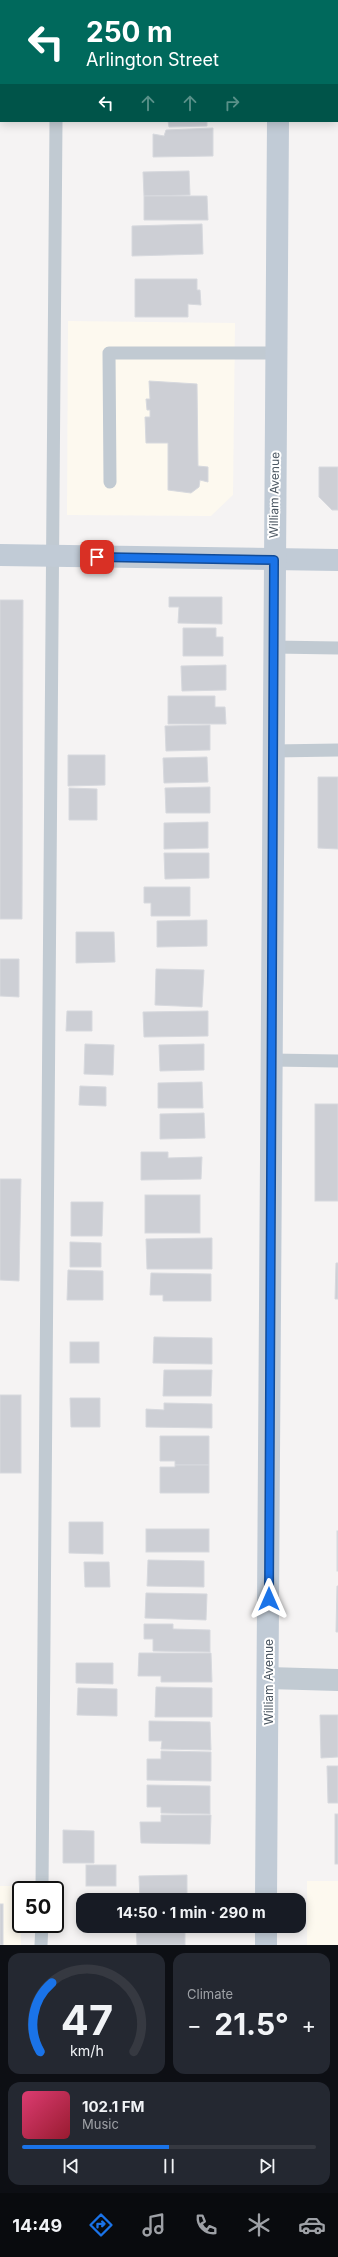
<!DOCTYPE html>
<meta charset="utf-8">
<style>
body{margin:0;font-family:Inter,sans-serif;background:#242831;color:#f1f3f6;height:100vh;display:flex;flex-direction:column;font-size:15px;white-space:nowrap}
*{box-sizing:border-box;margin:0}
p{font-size:13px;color:#9ea1a6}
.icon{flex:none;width:22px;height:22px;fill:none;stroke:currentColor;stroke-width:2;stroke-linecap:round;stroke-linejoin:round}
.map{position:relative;height:1945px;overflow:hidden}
.sheet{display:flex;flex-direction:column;gap:8px;padding:8px;background:#0d0f14;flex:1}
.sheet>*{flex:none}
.top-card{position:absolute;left:0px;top:0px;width:338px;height:122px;box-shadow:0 2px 10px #0003;background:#00695c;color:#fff;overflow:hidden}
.speed{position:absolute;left:12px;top:1881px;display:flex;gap:8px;font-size:20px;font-weight:700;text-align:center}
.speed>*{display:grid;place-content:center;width:52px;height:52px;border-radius:50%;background:#171b24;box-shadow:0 2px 10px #0003;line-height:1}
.speed .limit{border:2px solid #111;border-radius:6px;background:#fff;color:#111}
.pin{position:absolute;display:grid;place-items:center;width:34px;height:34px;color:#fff;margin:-17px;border-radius:8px;box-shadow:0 2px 6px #0006}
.me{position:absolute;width:44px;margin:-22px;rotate:0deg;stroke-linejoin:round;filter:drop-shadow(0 0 3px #0008)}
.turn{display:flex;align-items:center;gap:14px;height:84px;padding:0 20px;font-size:18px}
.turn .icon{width:52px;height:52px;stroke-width:2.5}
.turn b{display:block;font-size:28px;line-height:34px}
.lanes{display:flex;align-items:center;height:38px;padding:0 20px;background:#0003;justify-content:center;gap:20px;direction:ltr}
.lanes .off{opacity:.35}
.big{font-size:30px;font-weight:700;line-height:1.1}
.sheet .tile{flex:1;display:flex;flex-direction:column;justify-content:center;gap:6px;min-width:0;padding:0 14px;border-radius:12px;background:#242831}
.sheet .dial{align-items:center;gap:0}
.dial svg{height:104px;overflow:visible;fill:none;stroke:#363941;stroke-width:7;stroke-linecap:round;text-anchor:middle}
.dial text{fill:#f1f3f6;stroke:none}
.song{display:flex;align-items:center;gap:12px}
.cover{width:48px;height:48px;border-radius:6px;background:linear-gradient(135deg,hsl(340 70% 55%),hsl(350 70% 35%))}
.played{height:4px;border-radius:2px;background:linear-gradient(90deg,#1a73e8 50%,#363941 50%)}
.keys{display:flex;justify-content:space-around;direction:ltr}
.heat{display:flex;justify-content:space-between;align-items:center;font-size:22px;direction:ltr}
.sheet .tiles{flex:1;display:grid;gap:8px;grid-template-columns:1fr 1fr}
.tile:last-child{grid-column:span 2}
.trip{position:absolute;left:76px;top:1893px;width:230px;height:40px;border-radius:12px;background:#171b24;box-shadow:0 2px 10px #0003;font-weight:700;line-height:40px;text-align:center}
.dock{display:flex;height:64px;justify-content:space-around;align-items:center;background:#090b0e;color:#9ea1a6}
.dock .icon{width:28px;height:28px}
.dock .selected{color:#1a73e8}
.dock b{font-size:18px;color:#f1f3f6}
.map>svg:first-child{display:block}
</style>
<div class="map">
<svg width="338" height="1945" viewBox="0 0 338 1945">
<rect width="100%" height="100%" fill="#f5f3f3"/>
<!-- commercial -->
<g fill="#fdf9ef">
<polygon points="68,321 235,323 233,495 211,516 67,515"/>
<rect x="307" y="1881" width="31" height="64"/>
<rect x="0" y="1886" width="21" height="59"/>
</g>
<!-- building -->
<g fill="#cdcfd5" stroke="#d7d9de">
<rect x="148" y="0" width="58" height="1"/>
<polygon points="168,121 207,121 207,126 169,127"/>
<polygon points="213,128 213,156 153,157 153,134 164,136 166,130"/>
<polygon points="189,171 190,195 144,196 143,172"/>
<polygon points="144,196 207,196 208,220 144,220"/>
<polygon points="202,224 203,254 132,256 132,226"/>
<polygon points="135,279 197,279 197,290 200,290 201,305 188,304 188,317 135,317"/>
<polygon points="149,381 197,384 198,466 208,467 208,482 200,480 199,487 191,493 168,490 168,443 146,443 145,417 150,417 150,410 147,410 146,399 150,399"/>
<polygon points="319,467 338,467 338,510 332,510 319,497"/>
<polygon points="169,597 222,597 222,624 178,623 179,607 169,607"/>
<polygon points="0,600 23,600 22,919 0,919"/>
<polygon points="183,628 216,628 216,637 223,637 223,656 183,656"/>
<polygon points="226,665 226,690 182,691 181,666"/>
<polygon points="168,696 215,696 215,707 225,707 226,724 168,724"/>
<polygon points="210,725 210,750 166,751 165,726"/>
<polygon points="68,755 105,755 105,785 68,786"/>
<polygon points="207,757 208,782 164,783 163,758"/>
<polygon points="318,777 338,777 338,849 318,848"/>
<polygon points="210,787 210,813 166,813 165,788"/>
<polygon points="69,788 97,789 97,820 69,820"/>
<polygon points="208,822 208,848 164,849 164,823"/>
<polygon points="164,853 209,853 209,878 165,879"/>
<polygon points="144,887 190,887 190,916 151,916 151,903 144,903"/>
<polygon points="207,920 207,946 157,947 157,921"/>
<polygon points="76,932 114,932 115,962 76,963"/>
<polygon points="0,959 19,959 19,997 0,996"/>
<polygon points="156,969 204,970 202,1007 155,1005"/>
<polygon points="67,1011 92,1011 92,1031 66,1031"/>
<polygon points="208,1011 208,1036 144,1037 143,1012"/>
<polygon points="85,1044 114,1045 113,1075 84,1074"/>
<polygon points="204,1044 204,1070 160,1071 159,1045"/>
<polygon points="202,1082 203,1108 158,1108 158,1083"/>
<polygon points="80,1086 106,1087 106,1106 79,1105"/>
<rect x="315" y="1104" width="23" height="97"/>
<polygon points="204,1113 205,1138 160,1139 160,1114"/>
<polygon points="141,1152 168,1152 168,1158 202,1157 201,1179 141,1180"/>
<polygon points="0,1179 21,1179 19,1281 0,1280"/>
<rect x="145" y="1195" width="55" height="38"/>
<polygon points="71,1202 103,1202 102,1236 71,1236"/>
<polygon points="212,1238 212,1269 147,1269 146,1239"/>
<polygon points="70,1242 101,1243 101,1267 70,1267"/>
<polygon points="336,1263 338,1263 338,1299 335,1299"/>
<polygon points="68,1270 103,1271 103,1300 67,1300"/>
<polygon points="151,1273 211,1274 211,1301 163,1301 163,1295 150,1295"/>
<polygon points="154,1337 212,1338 212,1364 153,1363"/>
<rect x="70" y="1342" width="29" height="21"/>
<polygon points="164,1370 212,1370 211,1396 163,1396"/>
<rect x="0" y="1395" width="21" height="78"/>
<polygon points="70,1398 100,1398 100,1427 71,1427"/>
<polygon points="164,1403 212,1404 212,1428 146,1427 146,1409 164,1410"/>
<polygon points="160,1436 209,1436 209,1465 175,1465 175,1461 160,1461"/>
<polygon points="175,1465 209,1465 209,1493 160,1493 160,1467 175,1467"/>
<polygon points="69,1522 103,1522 103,1554 69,1553"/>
<rect x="146" y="1529" width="63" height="23"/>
<rect x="337" y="1531" width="1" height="40"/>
<polygon points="148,1560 204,1561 204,1587 147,1586"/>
<polygon points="84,1562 109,1562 110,1587 85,1587"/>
<polygon points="337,1586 338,1586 338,1632 336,1632"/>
<polygon points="146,1593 207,1594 206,1620 145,1618"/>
<polygon points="144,1624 173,1624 173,1629 210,1630 210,1652 153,1651 153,1639 144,1639"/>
<polygon points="139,1653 211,1653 212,1682 161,1682 161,1676 138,1676"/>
<polygon points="76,1663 113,1663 113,1684 76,1683"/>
<polygon points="156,1687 212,1688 212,1717 155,1717"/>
<polygon points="78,1688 117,1689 117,1716 77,1715"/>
<polygon points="320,1715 338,1715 338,1757 321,1758"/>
<polygon points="149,1721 210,1722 211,1750 161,1749 162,1741 149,1741"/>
<polygon points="161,1751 211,1752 211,1781 147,1780 147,1759 161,1759"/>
<polygon points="327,1766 338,1766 338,1803 328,1803"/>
<polygon points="147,1785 210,1786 210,1814 161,1813 161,1807 147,1807"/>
<rect x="335" y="1814" width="3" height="50"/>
<polygon points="161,1815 211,1815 210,1844 141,1843 140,1822 161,1822"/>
<polygon points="63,1830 94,1831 94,1863 63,1863"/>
<rect x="86" y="1865" width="30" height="21"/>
<polygon points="187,1875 187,1900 140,1900 139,1876"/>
<rect x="0" y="1904" width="3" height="41"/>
<polygon points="136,1926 185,1926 185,1945 137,1945"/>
</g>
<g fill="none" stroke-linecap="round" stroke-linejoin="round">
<!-- service -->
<g stroke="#c1cad2" stroke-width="13">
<polyline points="57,1 57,0"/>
<polyline points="110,482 109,353 276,353"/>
<polyline points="273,647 338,648"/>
<polyline points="273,751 338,750"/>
<polyline points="271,1060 338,1061"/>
<polyline points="42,1890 56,121"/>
<polyline points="41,1945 42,1924"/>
</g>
<!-- minor -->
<polyline stroke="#c1cad2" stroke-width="22" points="268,1678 338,1680"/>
<!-- secondary -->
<g stroke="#c1cbd6" stroke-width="22">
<polyline points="279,1 279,0"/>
<polyline points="0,555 338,560"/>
<polyline points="266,1900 278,121"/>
<polyline points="266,1945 266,1926"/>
</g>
</g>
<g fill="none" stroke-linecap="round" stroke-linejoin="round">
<defs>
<polyline id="route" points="97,557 274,560 269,1599"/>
</defs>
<!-- route casing -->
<use href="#route" stroke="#114b97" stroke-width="10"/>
<!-- route -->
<use href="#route" stroke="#1a73e8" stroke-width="7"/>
</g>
<g text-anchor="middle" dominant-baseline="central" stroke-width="4" stroke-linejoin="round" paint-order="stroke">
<!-- street labels -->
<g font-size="12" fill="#4a5661" stroke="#fff">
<text transform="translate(274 495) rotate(-89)">William Avenue</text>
<text transform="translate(268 1682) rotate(-90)">William Avenue</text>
</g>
</g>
</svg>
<div class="speed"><div class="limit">50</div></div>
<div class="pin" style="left:97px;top:557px;background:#d93025"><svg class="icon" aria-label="arrive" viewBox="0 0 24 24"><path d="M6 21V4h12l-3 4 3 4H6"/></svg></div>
<svg class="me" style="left:269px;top:1599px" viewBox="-20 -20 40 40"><path d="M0-17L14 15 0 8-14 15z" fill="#1a73e8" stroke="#fff" stroke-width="4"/></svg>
<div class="trip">14:50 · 1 min · 290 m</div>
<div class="top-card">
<div class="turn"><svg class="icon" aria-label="left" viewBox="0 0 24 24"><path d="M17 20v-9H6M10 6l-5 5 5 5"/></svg><div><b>250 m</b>Arlington Street</div></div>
<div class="lanes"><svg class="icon" aria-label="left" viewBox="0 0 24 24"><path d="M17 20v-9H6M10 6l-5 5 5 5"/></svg><svg class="icon off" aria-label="ahead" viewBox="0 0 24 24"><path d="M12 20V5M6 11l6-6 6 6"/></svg><svg class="icon off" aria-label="ahead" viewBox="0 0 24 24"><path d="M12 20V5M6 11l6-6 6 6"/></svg><svg class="icon off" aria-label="right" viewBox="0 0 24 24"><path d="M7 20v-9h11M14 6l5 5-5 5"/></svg></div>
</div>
</div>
<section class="sheet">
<div class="tiles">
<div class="tile dial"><svg viewBox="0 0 100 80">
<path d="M14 69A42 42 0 1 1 86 69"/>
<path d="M14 69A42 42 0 0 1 23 16" stroke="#1a73e8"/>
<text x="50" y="56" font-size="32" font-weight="700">47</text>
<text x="50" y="72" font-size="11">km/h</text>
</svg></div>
<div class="tile"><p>Climate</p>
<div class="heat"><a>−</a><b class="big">21.5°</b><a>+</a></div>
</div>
<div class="tile">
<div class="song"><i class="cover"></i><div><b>102.1 FM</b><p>Music</p></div></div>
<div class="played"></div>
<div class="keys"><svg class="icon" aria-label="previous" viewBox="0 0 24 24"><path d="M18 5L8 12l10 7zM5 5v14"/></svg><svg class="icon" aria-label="pause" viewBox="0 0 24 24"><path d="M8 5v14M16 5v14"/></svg><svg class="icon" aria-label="next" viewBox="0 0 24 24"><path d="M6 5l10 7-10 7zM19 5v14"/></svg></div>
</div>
</div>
</section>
<nav class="dock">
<b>14:49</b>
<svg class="icon selected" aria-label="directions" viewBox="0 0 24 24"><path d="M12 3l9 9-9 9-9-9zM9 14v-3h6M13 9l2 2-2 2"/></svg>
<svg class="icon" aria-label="music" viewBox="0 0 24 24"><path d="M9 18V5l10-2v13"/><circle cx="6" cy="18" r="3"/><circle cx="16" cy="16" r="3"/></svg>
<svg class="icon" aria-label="phone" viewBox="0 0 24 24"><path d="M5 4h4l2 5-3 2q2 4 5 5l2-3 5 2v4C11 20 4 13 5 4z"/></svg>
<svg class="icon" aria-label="climate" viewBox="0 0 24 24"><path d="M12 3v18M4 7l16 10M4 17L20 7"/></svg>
<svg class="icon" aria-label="car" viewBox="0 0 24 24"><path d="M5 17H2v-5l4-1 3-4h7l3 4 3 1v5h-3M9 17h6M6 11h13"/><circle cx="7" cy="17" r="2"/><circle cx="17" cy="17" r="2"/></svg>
</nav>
